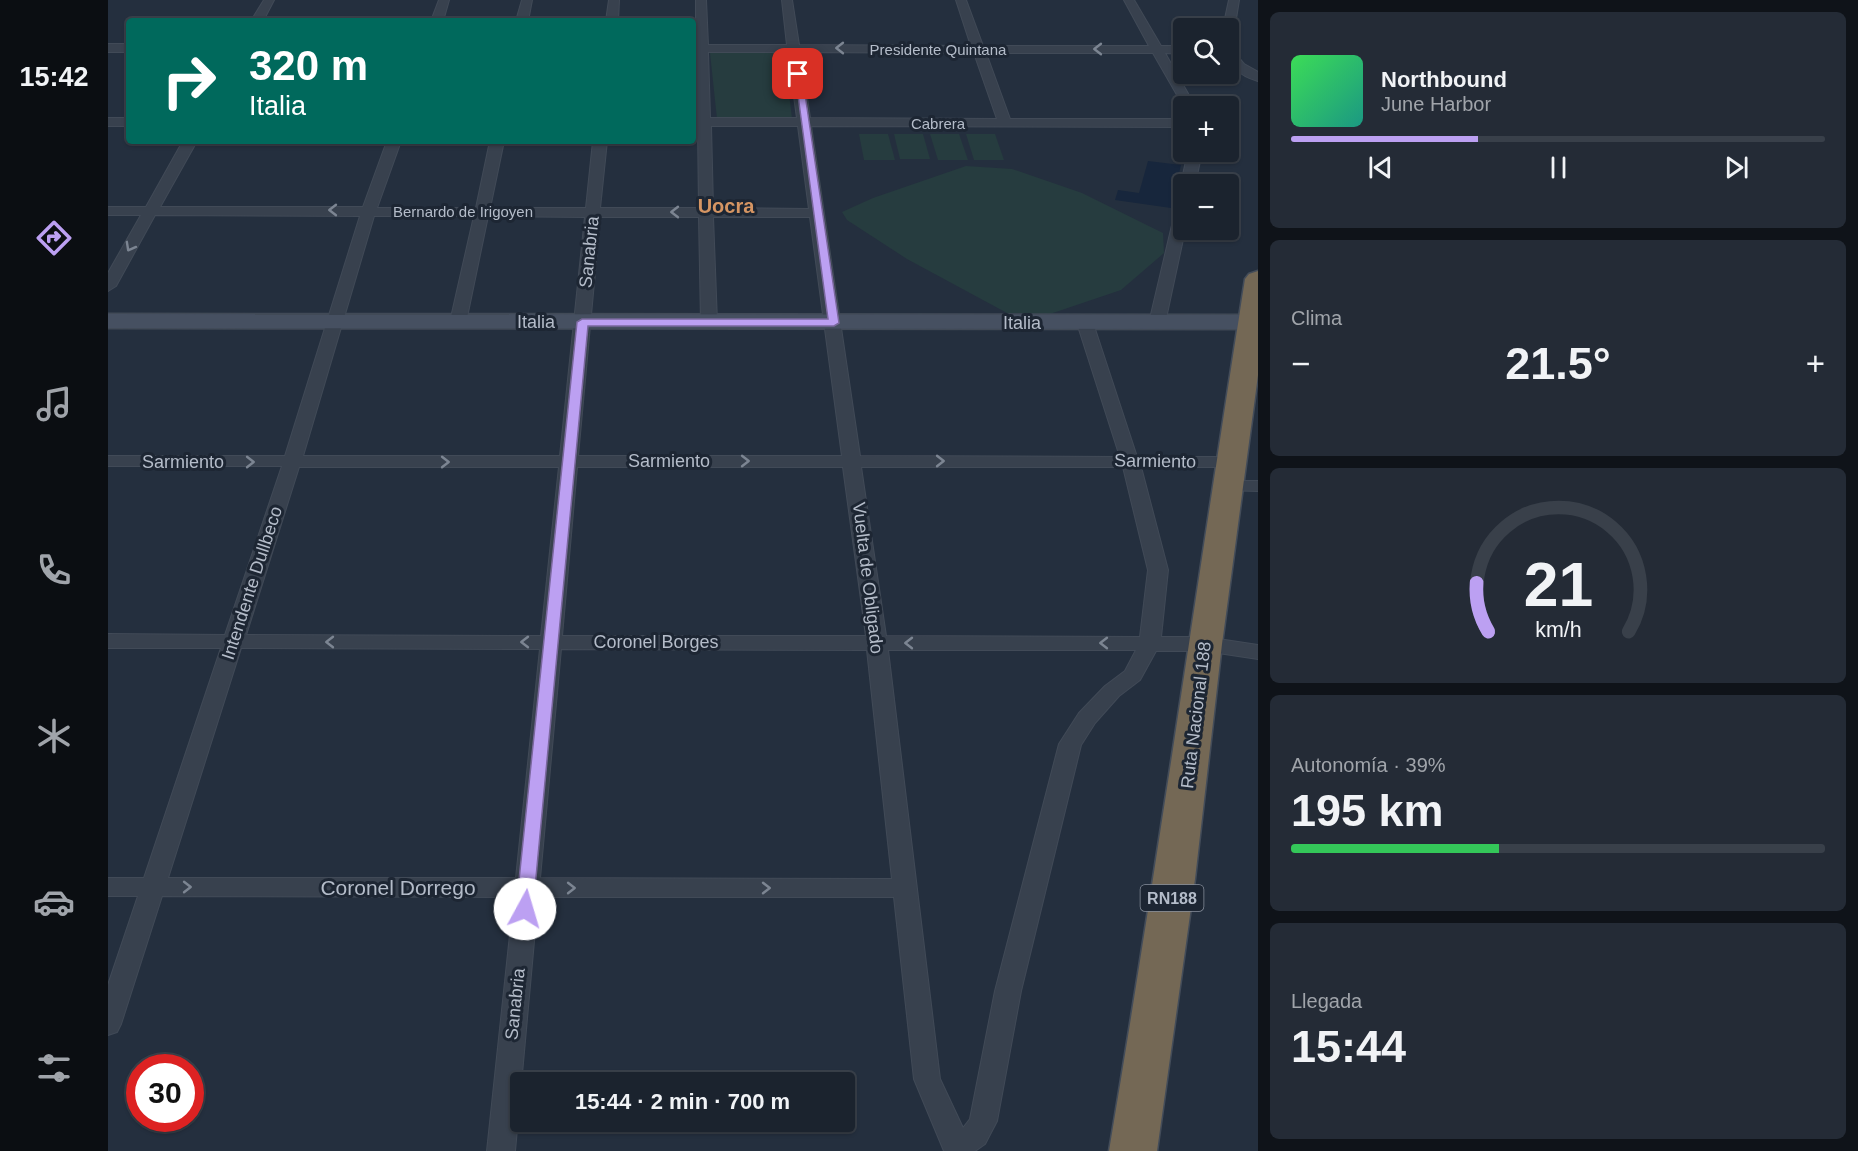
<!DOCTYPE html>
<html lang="es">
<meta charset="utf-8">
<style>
body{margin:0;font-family:Helvetica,sans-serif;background:#242b36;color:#f1f3f6;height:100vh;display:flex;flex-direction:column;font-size:22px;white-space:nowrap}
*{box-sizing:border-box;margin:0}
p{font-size:20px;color:#a0a4aa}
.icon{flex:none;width:33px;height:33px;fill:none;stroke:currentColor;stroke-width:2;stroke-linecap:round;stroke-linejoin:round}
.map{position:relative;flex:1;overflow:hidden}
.details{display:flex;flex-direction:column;gap:12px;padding:12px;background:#0f1319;width:600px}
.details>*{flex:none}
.guide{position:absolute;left:18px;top:18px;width:570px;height:126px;border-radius:6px;box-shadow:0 2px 4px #0004,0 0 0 2px #39404a;background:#00695c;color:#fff;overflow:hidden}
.controls{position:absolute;left:1065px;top:18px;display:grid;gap:12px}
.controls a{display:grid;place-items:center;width:66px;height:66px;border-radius:6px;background:#1b232e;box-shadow:0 2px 4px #0004,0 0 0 2px #39404a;font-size:30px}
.speed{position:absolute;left:18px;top:1054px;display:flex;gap:12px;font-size:30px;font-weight:700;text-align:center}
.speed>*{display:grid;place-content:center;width:78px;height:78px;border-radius:50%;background:#1b232e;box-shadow:0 2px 4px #0004,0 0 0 2px #39404a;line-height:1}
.speed .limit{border:9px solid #d22;background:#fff;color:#111}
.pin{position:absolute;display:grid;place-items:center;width:51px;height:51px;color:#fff;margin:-26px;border-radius:12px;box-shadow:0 3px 9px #0006}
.me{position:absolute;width:66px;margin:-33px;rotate:6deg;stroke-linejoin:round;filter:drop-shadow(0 0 4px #0008)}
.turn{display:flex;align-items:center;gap:21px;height:126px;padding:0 24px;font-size:27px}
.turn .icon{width:78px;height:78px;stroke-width:2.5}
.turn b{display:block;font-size:42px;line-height:51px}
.big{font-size:45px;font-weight:700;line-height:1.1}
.details .tile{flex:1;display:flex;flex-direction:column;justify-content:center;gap:9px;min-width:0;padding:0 21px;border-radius:9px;background:#242b36}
.details .dial{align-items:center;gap:0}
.dial svg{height:156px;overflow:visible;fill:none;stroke:#39404a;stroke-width:7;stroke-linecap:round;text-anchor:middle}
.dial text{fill:#f1f3f6;stroke:none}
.song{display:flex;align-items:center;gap:18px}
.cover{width:72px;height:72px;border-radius:9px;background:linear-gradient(135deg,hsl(130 70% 55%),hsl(170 70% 35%))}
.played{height:6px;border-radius:3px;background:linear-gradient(90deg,#bca0f2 35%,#39404a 35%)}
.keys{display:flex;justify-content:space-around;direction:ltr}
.heat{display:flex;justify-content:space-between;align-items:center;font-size:33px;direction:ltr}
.charge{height:9px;border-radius:4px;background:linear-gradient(90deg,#34c759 39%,#39404a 0)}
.trip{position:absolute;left:402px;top:1072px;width:345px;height:60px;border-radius:6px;background:#1b232e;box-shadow:0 2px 4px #0004,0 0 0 2px #39404a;font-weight:700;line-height:60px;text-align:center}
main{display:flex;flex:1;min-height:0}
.dock{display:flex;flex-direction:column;width:108px;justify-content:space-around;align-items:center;background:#0b0e12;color:#a0a4aa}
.dock .icon{width:42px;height:42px}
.dock .active{color:#bca0f2}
.dock b{font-size:27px;color:#f1f3f6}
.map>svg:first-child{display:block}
</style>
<main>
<nav class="dock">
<b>15:42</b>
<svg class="icon active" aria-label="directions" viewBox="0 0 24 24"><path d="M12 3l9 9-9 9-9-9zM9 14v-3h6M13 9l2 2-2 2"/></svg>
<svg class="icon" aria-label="music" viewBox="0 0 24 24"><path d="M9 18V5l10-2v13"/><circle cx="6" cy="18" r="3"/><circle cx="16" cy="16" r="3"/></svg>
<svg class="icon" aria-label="phone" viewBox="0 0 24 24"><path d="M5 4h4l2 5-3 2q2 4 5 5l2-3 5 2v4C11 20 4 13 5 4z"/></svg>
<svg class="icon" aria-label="climate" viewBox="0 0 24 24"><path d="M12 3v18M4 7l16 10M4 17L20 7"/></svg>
<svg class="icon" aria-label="car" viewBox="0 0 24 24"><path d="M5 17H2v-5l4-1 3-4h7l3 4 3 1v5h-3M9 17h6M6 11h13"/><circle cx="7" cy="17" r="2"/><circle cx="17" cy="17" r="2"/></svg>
<svg class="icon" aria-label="filters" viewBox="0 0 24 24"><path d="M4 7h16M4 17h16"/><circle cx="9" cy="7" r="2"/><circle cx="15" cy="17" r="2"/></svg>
</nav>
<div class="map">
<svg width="1150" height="1151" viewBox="0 0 1150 1151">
<rect width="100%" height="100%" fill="#242f3e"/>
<!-- green -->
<g fill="#263c3f">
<polygon points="676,52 684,118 609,119 602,53"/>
<polygon points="751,134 780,134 787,160 756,160"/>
<polygon points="786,134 815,134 822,159 792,159"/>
<polygon points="822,134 851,134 860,160 830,160"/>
<polygon points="858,134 887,134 896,160 866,160"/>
<polygon points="858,166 904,169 974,193 1055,233 1056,253 1013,290 942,314 899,313 799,259 739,220 734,212 765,198"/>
</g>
<!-- water -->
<polygon fill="#17263c" points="1040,161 1073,165 1063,208 1007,200 1010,190 1031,193"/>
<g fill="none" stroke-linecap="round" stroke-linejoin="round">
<defs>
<g id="street">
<polygon points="156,0 166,0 155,21 143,21"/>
<polygon points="331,0 341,0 335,21 323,21"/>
<polygon points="414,0 424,0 420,21 408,21"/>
<polygon points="501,0 511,0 510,21 498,21"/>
<path d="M588,0H598L600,45H679L674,0H684L691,45L863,46L848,0H858L875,46H1041L1016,0H1026L1053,46H1076V54L1057,53L1087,106L1076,107L1045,53H878L902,119H1076V127L703,126L752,456L1012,457L969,323L977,318L985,323L1029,457H1122L1128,458L1131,462L1128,466L1122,467H1033L1060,570L1053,637H1097L1150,645V659L1097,651H1048L1032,680L1011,696L987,723L973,745L913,991L889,1121L877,1144L867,1151H836L806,1079L786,897H430L407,1151H379L406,897L54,896L13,1024L9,1032L0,1035V985L30,896H0V878H36L113,648H0V634L117,635L174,466H0V456H177L252,216L47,215L8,286L0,291V273L33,215H0V207H38L75,141H89L52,207H255L279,141H293L269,208H368L382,141H396L382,208H478L485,141H499L492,208H591L590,126H585V118H590L588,52H585V44L588,45ZM600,52H680L689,118H602ZM692,52L866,53L889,119L702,118ZM603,126H690L701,209L605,208ZM266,216H366L342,322L350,327L358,322L380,216L477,217L452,456H195ZM492,217H591L593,322L601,327L609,322L605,217H702L734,456H470ZM191,467H451L433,636L138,635ZM469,467H735L758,636H454ZM753,467H1015L1040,570L1032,637L778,636ZM133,648L432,649L408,878H60ZM453,649L759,650L784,879L432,878ZM780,650H1028L1017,671L997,686L971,713L951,744L887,991L862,1119L855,1128L832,1079Z"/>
<polygon points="1121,0 1131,0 1126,31 1120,34 1120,28 1115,28"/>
<rect x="0" y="44" width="21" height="8"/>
<path d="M1120,49L1124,50L1136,64L1150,72V81C1133,76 1120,67 1120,49Z"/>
<rect x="0" y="118" width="21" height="8"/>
<polygon points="1080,152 1094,152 1087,184 1076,184 1076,187 1073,184"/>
<polygon points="1076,200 1076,230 1077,230 1057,323 1049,328 1041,323 1069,204"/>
<polygon points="1119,481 1150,481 1150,491 1113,490 1110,486 1113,482"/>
</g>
<polygon id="secondary" points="0,314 1150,315 1150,329 0,328"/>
<path id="highway" d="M1150,271V375L1114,644L1087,879L1049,1151H1001C1050,861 1091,570 1137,279L1141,274Z"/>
</defs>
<!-- street casing -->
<use href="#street" stroke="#414a57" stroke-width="2"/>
<!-- secondary casing -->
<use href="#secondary" stroke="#414a57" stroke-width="3"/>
<!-- highway casing -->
<use href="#highway" stroke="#434c59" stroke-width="3"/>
<!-- street -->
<use href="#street" fill="#38414e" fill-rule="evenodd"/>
<!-- secondary -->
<use href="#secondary" fill="#465061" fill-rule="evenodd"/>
<!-- highway -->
<use href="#highway" fill="#746855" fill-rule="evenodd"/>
</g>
<!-- one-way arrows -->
<defs><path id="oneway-chevron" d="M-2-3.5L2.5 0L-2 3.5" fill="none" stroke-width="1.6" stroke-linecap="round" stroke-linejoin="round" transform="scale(1.5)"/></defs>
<g stroke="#7c8592">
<use href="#oneway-chevron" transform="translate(732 48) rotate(-180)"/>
<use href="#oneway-chevron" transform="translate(990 49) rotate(-180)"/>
<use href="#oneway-chevron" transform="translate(225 210) rotate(180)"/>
<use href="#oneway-chevron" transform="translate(567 212) rotate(-180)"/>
<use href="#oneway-chevron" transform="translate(22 247) rotate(119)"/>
<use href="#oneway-chevron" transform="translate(637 461)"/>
<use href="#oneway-chevron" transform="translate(832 461)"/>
<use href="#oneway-chevron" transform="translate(142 462)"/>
<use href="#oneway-chevron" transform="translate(337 462)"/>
<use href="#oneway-chevron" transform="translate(222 642) rotate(-180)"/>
<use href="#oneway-chevron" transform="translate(417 642) rotate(-180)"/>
<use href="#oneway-chevron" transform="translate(801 643) rotate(-180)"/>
<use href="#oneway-chevron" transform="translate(996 643) rotate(-180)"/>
<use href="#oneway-chevron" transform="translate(79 887)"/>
<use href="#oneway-chevron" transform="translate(463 888)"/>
<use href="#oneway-chevron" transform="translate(658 888)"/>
</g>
<!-- route -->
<polygon fill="#bca0f2" stroke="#7a689d" stroke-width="1.5" points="687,73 694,74 731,323 726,326 480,326 425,909 423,914 417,916 411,914 408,909 469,322 474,319 720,319"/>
<g text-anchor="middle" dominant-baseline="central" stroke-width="6" stroke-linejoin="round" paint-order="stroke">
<!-- far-street labels -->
<g font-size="15" fill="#b4bcc9" stroke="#1d2633">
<text x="830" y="49">Presidente Quintana</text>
<text x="830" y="123">Cabrera</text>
<text x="355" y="211">Bernardo de Irigoyen</text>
</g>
<!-- shield labels -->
<rect fill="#1d2633" stroke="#878f9c" stroke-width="1.5" x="1032.5" y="885" width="63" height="26" rx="4.5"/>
<g font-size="16" font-weight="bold" fill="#b4bcc9">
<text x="1064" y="898">RN188</text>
</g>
<!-- street labels -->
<g font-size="18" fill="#b4bcc9" stroke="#1d2633">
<text transform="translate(481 252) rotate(-84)">Sanabria</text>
<text x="428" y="322">Italia</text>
<text x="914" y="323">Italia</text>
<text x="561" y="461">Sarmiento</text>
<text transform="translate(1047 461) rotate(1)">Sarmiento</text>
<text x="75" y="462">Sarmiento</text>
<text transform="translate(760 578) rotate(83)">Vuelta de Obligado</text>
<text transform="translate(144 583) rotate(-72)">Intendente Dullbeco</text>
<text x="548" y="642">Coronel Borges</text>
<text transform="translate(1088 715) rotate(-83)">Ruta Nacional 188</text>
<text transform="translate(407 1004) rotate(-84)">Sanabria</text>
</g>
<!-- far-district labels -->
<g font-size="20" font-weight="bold" fill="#d59563" stroke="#1d2633">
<text x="618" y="206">Uocra</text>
</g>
<!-- near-street labels -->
<g font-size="21" fill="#b4bcc9" stroke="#1d2633">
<text x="290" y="887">Coronel Dorrego</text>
</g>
</g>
</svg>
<div class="controls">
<a><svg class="icon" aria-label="search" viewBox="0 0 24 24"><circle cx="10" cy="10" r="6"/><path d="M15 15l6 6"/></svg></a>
<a>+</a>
<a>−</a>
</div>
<div class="speed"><div class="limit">30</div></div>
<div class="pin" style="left:690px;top:74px;background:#d93025"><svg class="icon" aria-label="arrive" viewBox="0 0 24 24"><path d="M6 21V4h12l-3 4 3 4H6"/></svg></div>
<svg class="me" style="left:417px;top:909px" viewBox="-20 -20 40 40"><circle r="19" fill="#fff"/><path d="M0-13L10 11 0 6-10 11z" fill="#bca0f2"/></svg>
<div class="trip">15:44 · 2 min · 700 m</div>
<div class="guide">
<div class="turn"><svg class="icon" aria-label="right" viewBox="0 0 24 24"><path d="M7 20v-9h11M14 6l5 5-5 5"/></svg><div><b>320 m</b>Italia</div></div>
</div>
</div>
<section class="details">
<div class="tile">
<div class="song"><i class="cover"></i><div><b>Northbound</b><p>June Harbor</p></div></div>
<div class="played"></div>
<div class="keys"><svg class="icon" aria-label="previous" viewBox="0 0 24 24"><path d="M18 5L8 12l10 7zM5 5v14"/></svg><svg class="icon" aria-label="pause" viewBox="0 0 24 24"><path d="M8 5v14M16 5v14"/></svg><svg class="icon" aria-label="next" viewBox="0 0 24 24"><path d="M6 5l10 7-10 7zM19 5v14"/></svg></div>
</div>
<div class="tile"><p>Clima</p>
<div class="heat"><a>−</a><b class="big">21.5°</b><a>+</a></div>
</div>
<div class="tile dial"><svg viewBox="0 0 100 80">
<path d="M14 69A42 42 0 1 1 86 69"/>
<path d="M14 69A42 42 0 0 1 8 44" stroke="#bca0f2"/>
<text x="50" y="56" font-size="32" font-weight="700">21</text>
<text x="50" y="72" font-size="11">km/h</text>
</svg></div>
<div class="tile"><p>Autonomía · 39%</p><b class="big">195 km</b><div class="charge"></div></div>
<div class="tile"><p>Llegada</p><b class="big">15:44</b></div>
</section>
</main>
